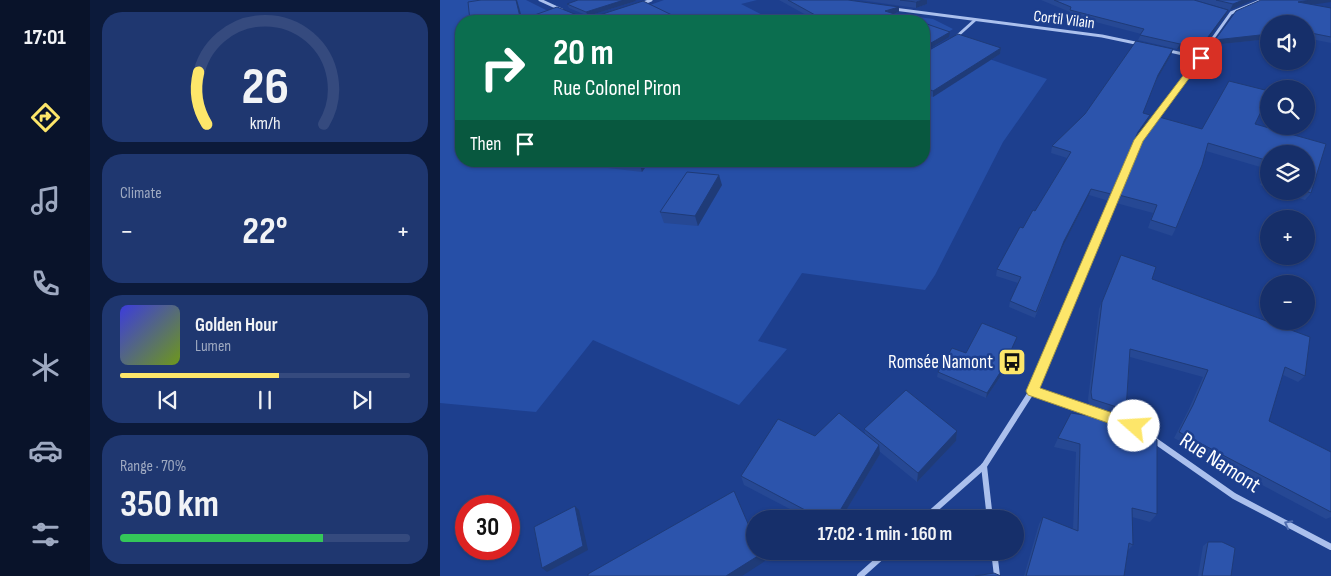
<!DOCTYPE html>
<meta charset="utf-8">
<style>
body{margin:0;font-family:"Sofia Sans Condensed",sans-serif;background:#1f3770;color:#f1f3f6;height:100vh;display:flex;flex-direction:column;font-size:19px;white-space:nowrap}
*{box-sizing:border-box;margin:0}
p{font-size:16px;color:#9ea9c1}
.icon{flex:none;width:28px;height:28px;fill:none;stroke:currentColor;stroke-width:2;stroke-linecap:round;stroke-linejoin:round}
.map{position:relative;flex:1;overflow:hidden}
.side{display:flex;flex-direction:column;gap:12px;padding:12px;background:#0c1a3a;width:350px}
.side>*{flex:none}
.banner{position:absolute;left:15px;top:15px;width:475px;height:152px;border-radius:20px;box-shadow:0 1px 4px #0004,0 0 0 1px #354a7e;background:#0b6e4f;color:#fff;overflow:hidden}
.buttons{position:absolute;left:820px;top:15px;display:grid;gap:10px}
.buttons a{display:grid;place-items:center;width:55px;height:55px;border-radius:50%;background:#162f6a;box-shadow:0 1px 4px #0004,0 0 0 1px #354a7e;font-size:25px}
.speed{position:absolute;left:15px;top:495px;display:flex;gap:10px;font-size:25px;font-weight:700;text-align:center}
.speed>*{display:grid;place-content:center;width:65px;height:65px;border-radius:50%;background:#162f6a;box-shadow:0 1px 4px #0004,0 0 0 1px #354a7e;line-height:1}
.speed .limit{border:8px solid #d22;background:#fff;color:#111}
.pin{position:absolute;display:grid;place-items:center;width:42px;height:42px;color:#fff;margin:-21px;border-radius:10px;box-shadow:0 2px 8px #0006}
.me{position:absolute;width:55px;margin:-28px;rotate:289deg;stroke-linejoin:round;filter:drop-shadow(0 0 4px #0008)}
.turn{display:flex;align-items:center;gap:18px;height:105px;padding:0 15px;font-size:22px}
.turn .icon{width:65px;height:65px;stroke-width:2.5}
.turn b{display:block;font-size:35px;line-height:42px}
.then{display:flex;align-items:center;height:48px;padding:0 15px;background:#0003;gap:10px;font-size:19px}
.big{font-size:38px;font-weight:700;line-height:1.1}
.side .tile{flex:1;display:flex;flex-direction:column;justify-content:center;gap:8px;min-width:0;padding:0 18px;border-radius:20px;background:#1f3770}
.side .dial{align-items:center;gap:0}
.dial svg{height:130px;overflow:visible;fill:none;stroke:#354a7e;stroke-width:7;stroke-linecap:round;text-anchor:middle}
.dial text{fill:#f1f3f6;stroke:none}
.song{display:flex;align-items:center;gap:15px}
.cover{width:60px;height:60px;border-radius:8px;background:linear-gradient(135deg,hsl(240 70% 55%),hsl(80 70% 35%))}
.played{height:5px;border-radius:2px;background:linear-gradient(90deg,#fde66a 55%,#354a7e 55%)}
.keys{display:flex;justify-content:space-around;direction:ltr}
.heat{display:flex;justify-content:space-between;align-items:center;font-size:28px;direction:ltr}
.charge{height:8px;border-radius:4px;background:linear-gradient(90deg,#34c759 70%,#354a7e 0)}
.trip{position:absolute;left:306px;top:510px;width:278px;height:50px;border-radius:25px;background:#162f6a;box-shadow:0 1px 4px #0004,0 0 0 1px #354a7e;font-weight:700;line-height:50px;text-align:center}
main{display:flex;flex:1;min-height:0}
.menu{display:flex;flex-direction:column;width:90px;justify-content:space-around;align-items:center;background:#09132a;color:#9ea9c1}
.menu .icon{width:35px;height:35px}
.menu .on{color:#fde66a}
.menu b{font-size:22px;color:#f1f3f6}
.map>svg:first-child{display:block}
</style>
<main>
<nav class="menu">
<b>17:01</b>
<svg class="icon on" aria-label="directions" viewBox="0 0 24 24"><path d="M12 3l9 9-9 9-9-9zM9 14v-3h6M13 9l2 2-2 2"/></svg>
<svg class="icon" aria-label="music" viewBox="0 0 24 24"><path d="M9 18V5l10-2v13"/><circle cx="6" cy="18" r="3"/><circle cx="16" cy="16" r="3"/></svg>
<svg class="icon" aria-label="phone" viewBox="0 0 24 24"><path d="M5 4h4l2 5-3 2q2 4 5 5l2-3 5 2v4C11 20 4 13 5 4z"/></svg>
<svg class="icon" aria-label="climate" viewBox="0 0 24 24"><path d="M12 3v18M4 7l16 10M4 17L20 7"/></svg>
<svg class="icon" aria-label="car" viewBox="0 0 24 24"><path d="M5 17H2v-5l4-1 3-4h7l3 4 3 1v5h-3M9 17h6M6 11h13"/><circle cx="7" cy="17" r="2"/><circle cx="17" cy="17" r="2"/></svg>
<svg class="icon" aria-label="filters" viewBox="0 0 24 24"><path d="M4 7h16M4 17h16"/><circle cx="9" cy="7" r="2"/><circle cx="15" cy="17" r="2"/></svg>
</nav>
<section class="side">
<div class="tile dial"><svg viewBox="0 0 100 80">
<path d="M14 69A42 42 0 1 1 86 69"/>
<path d="M14 69A42 42 0 0 1 9 37" stroke="#fde66a"/>
<text x="50" y="56" font-size="32" font-weight="700">26</text>
<text x="50" y="72" font-size="11">km/h</text>
</svg></div>
<div class="tile"><p>Climate</p>
<div class="heat"><a>−</a><b class="big">22°</b><a>+</a></div>
</div>
<div class="tile">
<div class="song"><i class="cover"></i><div><b>Golden Hour</b><p>Lumen</p></div></div>
<div class="played"></div>
<div class="keys"><svg class="icon" aria-label="previous" viewBox="0 0 24 24"><path d="M18 5L8 12l10 7zM5 5v14"/></svg><svg class="icon" aria-label="pause" viewBox="0 0 24 24"><path d="M8 5v14M16 5v14"/></svg><svg class="icon" aria-label="next" viewBox="0 0 24 24"><path d="M6 5l10 7-10 7zM19 5v14"/></svg></div>
</div>
<div class="tile"><p>Range · 70%</p><b class="big">350 km</b><div class="charge"></div></div>
</section>
<div class="map">
<svg width="891" height="576" viewBox="0 0 891 576">
<rect width="100%" height="100%" fill="#1d3f8e"/>
<!-- green -->
<g fill="#264fa7">
<polygon points="0,0 86,0 108,11 99,21 21,21 21,161 484,161 484,63 512,46 607,79 563,142 495,275 485,290 362,273 318,341 347,349 299,405 153,340 96,412 0,403"/>
<polygon points="224,0 317,0 301,4 334,21 165,21"/>
<polygon points="444,12 493,19 513,29 484,48 484,21 419,21"/>
</g>
<g fill="none" stroke-linecap="round" stroke-linejoin="round">
<!-- minor-far3 -->
<g stroke="#abc0ed" stroke-width="3">
<polyline points="100,0 122,10"/>
<polyline points="201,4 211,0"/>
<polyline points="454,9 662,36 700,44"/>
<polyline points="515,38 535,20"/>
<polyline points="725,50 761,58"/>
<polyline points="734,93 791,13 822,0"/>
</g>
<!-- minor-far2 -->
<polyline stroke="#abc0ed" stroke-width="4" points="667,214 699,140 735,92"/>
<!-- minor-far1 -->
<polyline stroke="#abc0ed" stroke-width="5" points="600,371 668,213"/>
<!-- minor -->
<g stroke="#abc0ed" stroke-width="6">
<polyline points="592,391 657,413"/>
<polyline points="682,422 694,426 794,496 891,547"/>
<polyline points="544,466 550,519"/>
<polyline points="484,519 544,466 592,391 601,370"/>
<polyline points="554,551 557,576"/>
<polyline points="420,576 448,551"/>
</g>
</g>
<!-- wall -->
<g fill="#264894">
<polygon points="339,0 408,0 459,7 459,12 454,14 477,21 377,21"/>
<polygon points="420,0 487,0 487,4 476,8"/>
<polygon points="601,0 754,0 788,10 786,15 763,46 737,49 698,40 701,34 629,15 630,12"/>
<polygon points="755,0 813,0 790,10"/>
<polygon points="196,1 148,16 129,8 127,4"/>
<polygon points="872,5 891,8 891,43 866,38 866,24 829,24 829,39 772,45"/>
<polygon points="89,17 147,19 235,20 232,21 91,21"/>
<polygon points="561,48 560,54 493,97 484,94 484,53"/>
<polygon points="731,55 716,81 703,113 708,122 696,139 669,201 649,195 622,248 595,318 569,307 570,301 578,283 556,276 557,269 583,228 595,211 627,158 611,153 612,146"/>
<polygon points="815,124 871,193 865,200 839,191 866,191 829,154 829,188 820,185 827,169 766,151 736,228 732,236 708,228 713,213 676,203 679,195 762,129"/>
<polygon points="165,161 210,161 202,172 168,168"/>
<polygon points="282,185 258,226 224,223 220,212"/>
<polygon points="681,255 712,279 865,376 858,382 843,375 829,421 891,512 891,517 886,519 734,438 748,411 763,377 690,357 686,410 682,417 649,405 648,399 659,309"/>
<polygon points="577,337 575,342 562,374 546,398 497,377 498,372"/>
<polygon points="655,408 686,423 717,514 710,522 692,517 693,545 688,550 684,576 584,576 599,524 603,517 633,529 636,452 614,447 618,438 650,416"/>
<polygon points="424,429 517,431 516,441 477,482 439,451 440,454 401,519 369,519 304,485 301,476 375,436 425,433"/>
<polygon points="768,542 791,576 758,576 763,546"/>
</g>
<!-- shaded-wall -->
<g fill="#1f3b78">
<polygon points="76,0 77,0 83,21 77,21"/>
<polygon points="184,0 195,0 196,1 148,16 146,12"/>
<polygon points="483,0 487,0 487,4 476,8 476,2"/>
<polygon points="803,0 813,0 790,10 793,4"/>
<polygon points="871,0 891,0 891,2 856,7 858,2"/>
<polygon points="459,7 459,12 445,16 445,11"/>
<polygon points="788,10 786,15 763,46 737,49 740,44"/>
<polygon points="234,16 235,20 232,21 218,21"/>
<polygon points="510,32 509,37 484,52 484,47"/>
<polygon points="829,34 829,39 772,45 775,40"/>
<polygon points="561,48 560,54 493,97 493,91"/>
<polygon points="733,49 731,55 716,81 718,75"/>
<polygon points="710,115 708,122 696,139 669,201 698,132"/>
<polygon points="199,161 210,161 202,172 199,162"/>
<polygon points="279,175 282,185 258,226 255,216"/>
<polygon points="651,189 649,195 622,248 595,318 624,241"/>
<polygon points="577,337 575,342 562,374 546,398 547,393"/>
<polygon points="517,431 516,441 477,482 478,473"/>
<polygon points="439,445 440,454 401,519 395,519"/>
<polygon points="135,506 139,510 148,550 107,572 102,568"/>
<polygon points="320,551 325,561 302,576 286,576"/>
</g>
<!-- building -->
<g fill="#2c54ac" stroke="#1f3b78">
<polygon points="41,0 76,0 80,17 77,21 30,21 28,2"/>
<polygon points="138,0 184,0 146,12 127,4"/>
<polygon points="348,0 408,0 459,7 445,11 477,21 386,21"/>
<polygon points="460,0 483,0 476,2"/>
<polygon points="614,0 754,0 788,10 765,41 740,44 700,35 704,29 630,10 631,7"/>
<polygon points="776,0 803,0 793,4"/>
<polygon points="821,0 871,0 858,2 891,8 891,37 866,32 866,24 829,24 829,34 775,40 796,11"/>
<polygon points="203,1 234,16 218,21 99,21 89,17 117,7 147,19"/>
<polygon points="484,23 510,32 484,47"/>
<polygon points="518,34 561,48 493,91 484,87 484,53"/>
<polygon points="696,41 733,49 718,75 703,113 710,115 698,132 671,194 651,189 624,241 596,312 570,301 581,277 557,269 580,227 583,228 593,210 595,211 631,152 612,146 645,114"/>
<polygon points="789,81 829,91 829,95 815,124 886,144 871,193 866,191 866,154 829,154 829,161 768,143 762,165 736,228 711,220 717,205 679,195 705,135 719,117 762,129"/>
<polygon points="829,167 829,179 824,178"/>
<polygon points="247,172 279,175 255,216 220,212"/>
<polygon points="681,255 716,267 712,279 870,337 865,376 845,367 829,421 891,452 891,512 739,432 753,405 768,370 690,349 686,410 652,399 651,392 662,302"/>
<polygon points="542,323 577,337 563,368 547,393 498,372 512,348 526,353"/>
<polygon points="466,390 517,431 478,473 424,429"/>
<polygon points="655,408 687,418 686,423 717,440 717,514 692,508 693,545 689,543 684,576 586,576 603,517 638,531 640,444 618,438 631,413 656,417"/>
<polygon points="399,413 439,445 395,519 382,519 301,476 338,419 375,436"/>
<polygon points="294,491 315,540 315,551 320,551 321,554 286,576 148,576 148,574"/>
<polygon points="135,506 143,546 102,568 94,527"/>
<polygon points="768,542 782,542 795,548 791,576 762,576"/>
<polygon points="554,573 561,576 535,576"/>
</g>
<!-- one-way arrows -->
<defs><path id="oneway-chevron" d="M-2-3.5L2.5 0L-2 3.5" fill="none" stroke-width="1.6" stroke-linecap="round" stroke-linejoin="round" transform="scale(1.25)"/></defs>
<use stroke="#4f6caf" href="#oneway-chevron" transform="translate(848 524) rotate(-152)"/>
<!-- route -->
<polygon fill="#fde66a" stroke="#a49645" points="758,56 764,58 703,141 600,388 699,422 701,426 699,431 694,432 588,395 586,391 694,140"/>
<!-- icons -->
<defs>
<symbol id="bus-square" viewBox="-11 -11 22 22"><rect x="-9" y="-9" width="18" height="18" rx="4" fill="#fde66a" stroke="#1d3f8e"/><path d="M-5-6H5V4H4V6H2V4H-2V6H-4V4H-5ZM-3.5-4V0h7V-4ZM-3.5 1.2v1.5H-2V1.2ZM2 1.2v1.5H3.5V1.2Z" fill="#111"/></symbol>
</defs>
<g fill-rule="evenodd">
<use href="#bus-square" x="556" y="346" width="32" height="32"/>
</g>
<g text-anchor="middle" dominant-baseline="central" stroke-width="5" stroke-linejoin="round" paint-order="stroke">
<!-- far-street labels -->
<g font-size="16" fill="#fff" stroke="#1d3f8e">
<text transform="translate(624 20) rotate(7)">Cortil Vilain</text>
</g>
<!-- poi labels -->
<g font-size="19" fill="#fff" stroke="#1d3f8e" text-anchor="end">
<text x="553" y="362">Romsée Namont</text>
</g>
<!-- near-street labels -->
<g font-size="22" fill="#fff" stroke="#1d3f8e">
<text transform="translate(780 463) rotate(33)">Rue Namont</text>
</g>
</g>
</svg>
<div class="buttons">
<a><svg class="icon" aria-label="sound" viewBox="0 0 24 24"><path d="M4 9h4l5-4v14l-5-4H4zM17 9q2 3 0 6"/></svg></a>
<a><svg class="icon" aria-label="search" viewBox="0 0 24 24"><circle cx="10" cy="10" r="6"/><path d="M15 15l6 6"/></svg></a>
<a><svg class="icon" aria-label="layers" viewBox="0 0 24 24"><path d="M12 4l9 5-9 5-9-5zM3 14l9 5 9-5"/></svg></a>
<a>+</a>
<a>−</a>
</div>
<div class="speed"><div class="limit">30</div></div>
<div class="pin" style="left:761px;top:58px;background:#d93025"><svg class="icon" aria-label="arrive" viewBox="0 0 24 24"><path d="M6 21V4h12l-3 4 3 4H6"/></svg></div>
<svg class="me" style="left:694px;top:426px" viewBox="-20 -20 40 40"><circle r="19" fill="#fff"/><path d="M0-13L10 11 0 6-10 11z" fill="#fde66a"/></svg>
<div class="trip">17:02 · 1 min · 160 m</div>
<div class="banner">
<div class="turn"><svg class="icon" aria-label="right" viewBox="0 0 24 24"><path d="M7 20v-9h11M14 6l5 5-5 5"/></svg><div><b>20 m</b>Rue Colonel Piron</div></div>
<div class="then">Then<svg class="icon" aria-label="arrive" viewBox="0 0 24 24"><path d="M6 21V4h12l-3 4 3 4H6"/></svg></div>
</div>
</div>
</main>
